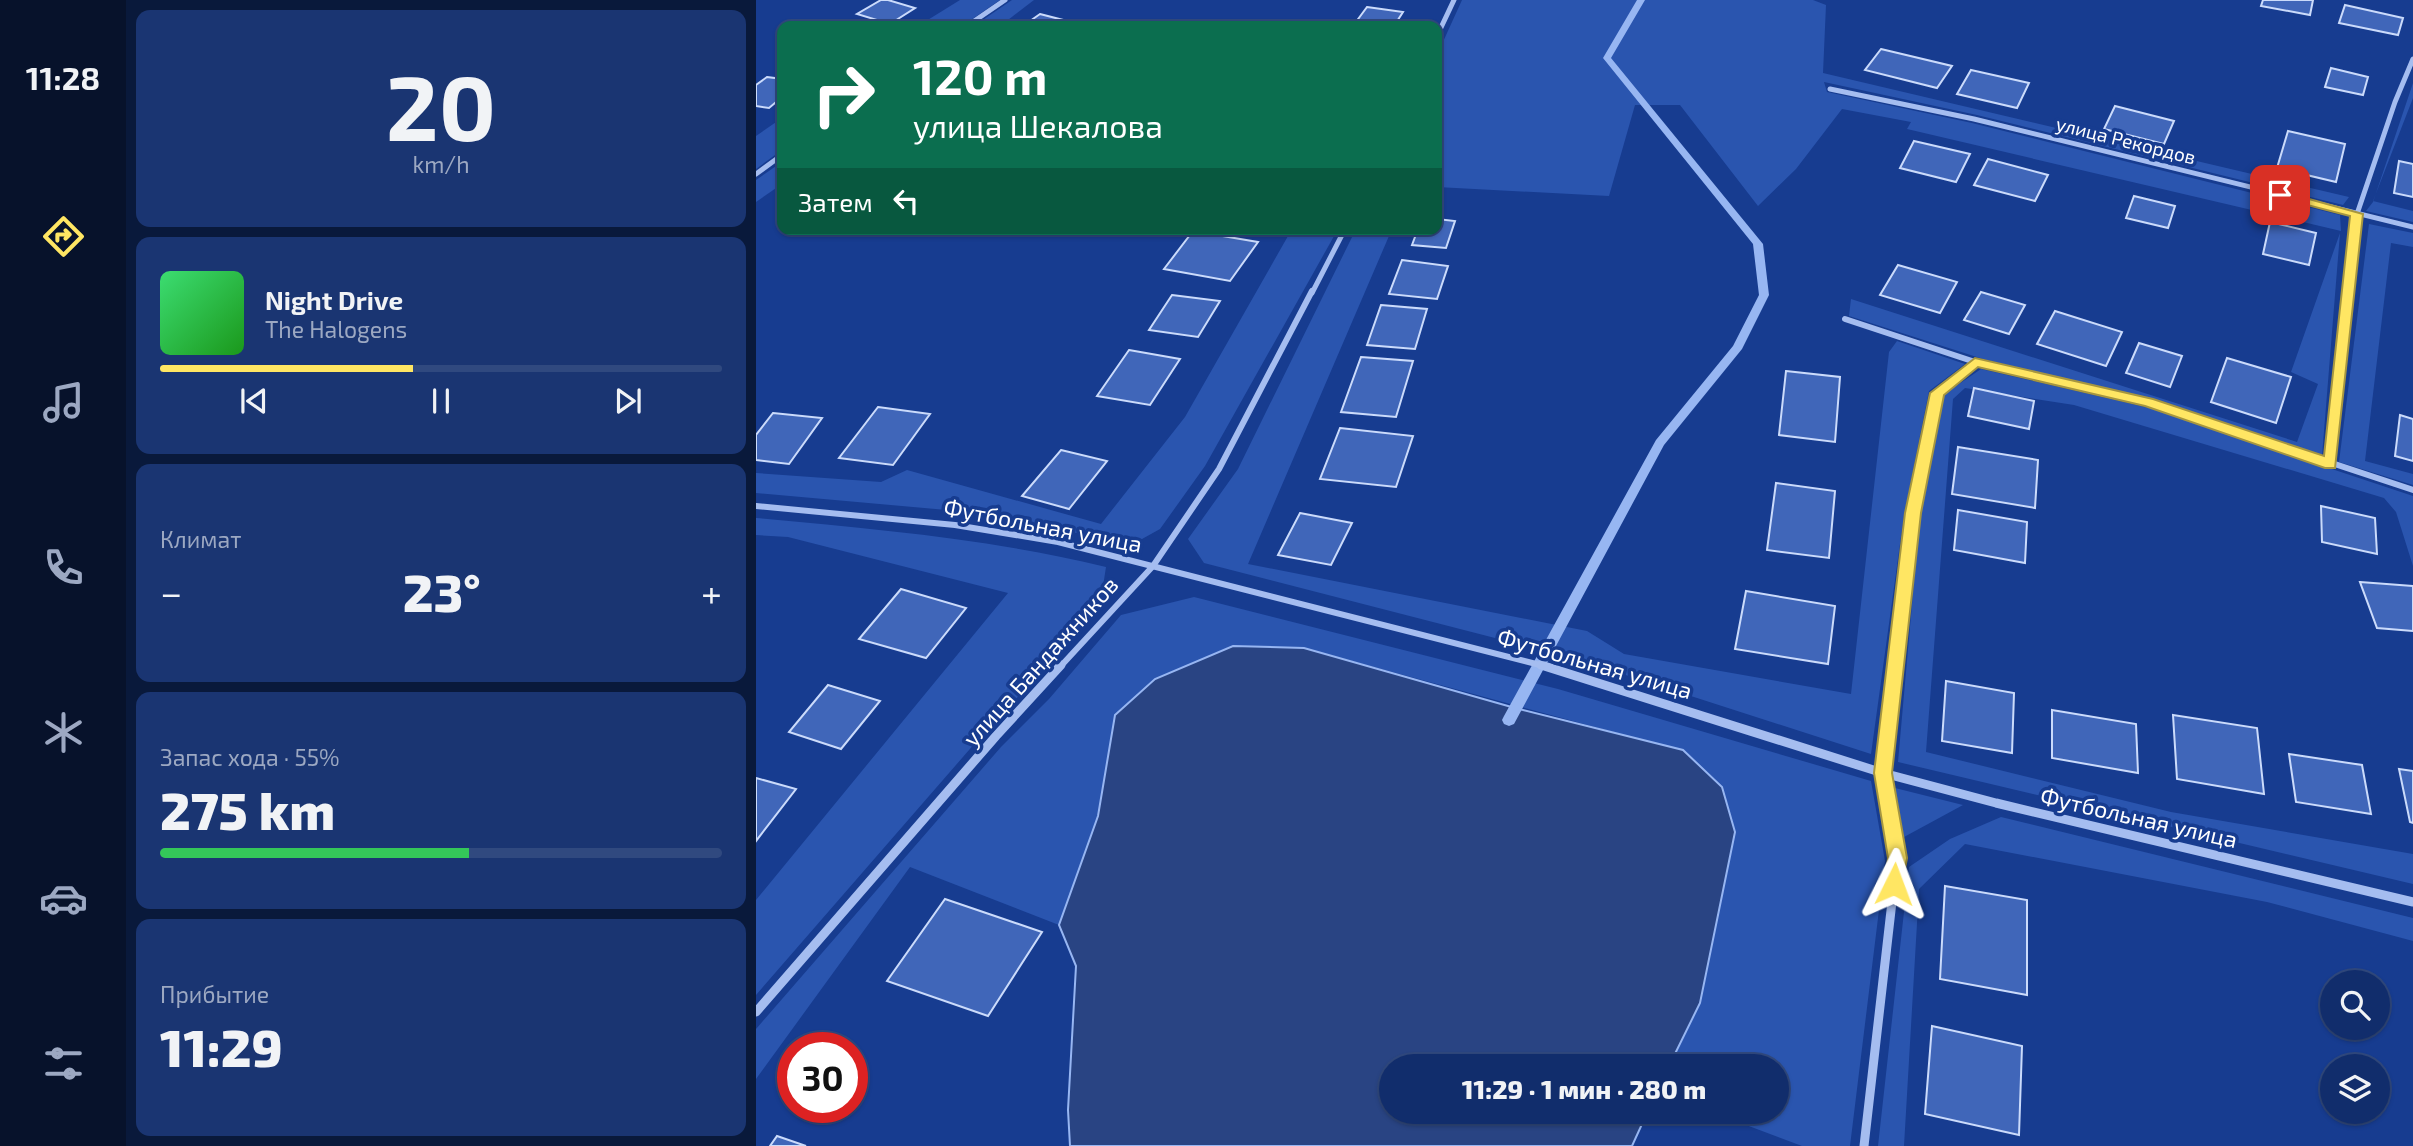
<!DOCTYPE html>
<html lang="ru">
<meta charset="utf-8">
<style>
body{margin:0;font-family:"Exo 2",sans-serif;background:#1a3572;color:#f1f3f6;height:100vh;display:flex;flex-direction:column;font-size:26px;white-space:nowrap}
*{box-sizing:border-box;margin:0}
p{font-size:23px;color:#9ca8c2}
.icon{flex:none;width:38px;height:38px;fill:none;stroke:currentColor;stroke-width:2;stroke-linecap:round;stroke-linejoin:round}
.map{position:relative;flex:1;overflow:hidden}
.sheet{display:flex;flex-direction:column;gap:10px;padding:10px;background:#09193b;width:630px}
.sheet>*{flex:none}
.guide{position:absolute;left:21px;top:21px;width:665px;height:214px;border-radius:14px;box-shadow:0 2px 5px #0004,0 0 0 2px #30497f;background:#0b6e4f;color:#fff;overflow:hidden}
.tools{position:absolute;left:1564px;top:970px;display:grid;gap:14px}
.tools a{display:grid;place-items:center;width:70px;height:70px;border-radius:50%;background:#112d6c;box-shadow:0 2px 5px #0004,0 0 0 2px #30497f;font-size:35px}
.speed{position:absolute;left:21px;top:1032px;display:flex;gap:14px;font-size:35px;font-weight:700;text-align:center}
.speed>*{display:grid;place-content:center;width:91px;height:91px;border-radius:50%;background:#112d6c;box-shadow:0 2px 5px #0004,0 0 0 2px #30497f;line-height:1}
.speed .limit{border:10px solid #d22;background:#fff;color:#111}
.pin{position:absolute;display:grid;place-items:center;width:60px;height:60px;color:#fff;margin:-30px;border-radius:14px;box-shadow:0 4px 10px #0006}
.me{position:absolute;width:77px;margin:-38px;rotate:3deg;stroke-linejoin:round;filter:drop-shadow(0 0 5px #0008)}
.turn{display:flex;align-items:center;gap:24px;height:147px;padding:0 21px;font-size:32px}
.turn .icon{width:91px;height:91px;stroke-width:2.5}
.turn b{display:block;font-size:49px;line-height:60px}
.then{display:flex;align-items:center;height:66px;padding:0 21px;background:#0003;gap:14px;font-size:26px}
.big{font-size:52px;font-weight:800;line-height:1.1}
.sheet .tile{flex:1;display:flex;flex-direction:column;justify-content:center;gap:10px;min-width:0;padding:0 24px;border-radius:14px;background:#1a3572}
.sheet .dial{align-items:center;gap:0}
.dial b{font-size:91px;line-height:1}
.song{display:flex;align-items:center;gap:21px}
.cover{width:84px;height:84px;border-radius:10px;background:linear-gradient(135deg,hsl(140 70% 55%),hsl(120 70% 35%))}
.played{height:7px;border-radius:4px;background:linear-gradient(90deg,#ffe663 45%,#30497f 45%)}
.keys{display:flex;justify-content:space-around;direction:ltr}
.heat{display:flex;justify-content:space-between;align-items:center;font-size:38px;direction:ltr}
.charge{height:10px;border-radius:5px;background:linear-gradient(90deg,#34c759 55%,#30497f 0)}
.trip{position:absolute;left:623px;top:1054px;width:410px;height:70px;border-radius:35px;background:#112d6c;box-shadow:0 2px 5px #0004,0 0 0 2px #30497f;font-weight:800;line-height:70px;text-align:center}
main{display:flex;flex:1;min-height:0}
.menu{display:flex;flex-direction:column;width:126px;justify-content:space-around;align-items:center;background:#07122b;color:#9ca8c2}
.menu .icon{width:49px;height:49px}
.menu .selected{color:#ffe663}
.menu b{font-size:32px;color:#f1f3f6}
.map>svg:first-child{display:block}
</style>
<main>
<nav class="menu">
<b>11:28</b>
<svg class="icon selected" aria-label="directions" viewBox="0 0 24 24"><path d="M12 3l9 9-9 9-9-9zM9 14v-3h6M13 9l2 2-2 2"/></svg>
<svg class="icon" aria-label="music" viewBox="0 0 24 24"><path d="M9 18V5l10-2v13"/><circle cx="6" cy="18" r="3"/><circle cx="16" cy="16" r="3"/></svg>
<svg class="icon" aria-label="phone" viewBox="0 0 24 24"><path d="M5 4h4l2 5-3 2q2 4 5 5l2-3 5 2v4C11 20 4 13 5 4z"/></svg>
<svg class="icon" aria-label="climate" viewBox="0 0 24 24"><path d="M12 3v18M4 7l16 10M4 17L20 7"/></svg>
<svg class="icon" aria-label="car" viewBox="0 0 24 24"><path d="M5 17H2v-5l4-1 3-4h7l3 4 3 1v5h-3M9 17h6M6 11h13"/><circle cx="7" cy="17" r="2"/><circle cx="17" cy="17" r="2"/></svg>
<svg class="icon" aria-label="filters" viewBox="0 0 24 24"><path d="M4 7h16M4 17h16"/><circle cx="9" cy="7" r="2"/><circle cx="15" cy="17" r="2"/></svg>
</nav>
<section class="sheet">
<div class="tile dial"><b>20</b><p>km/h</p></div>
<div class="tile">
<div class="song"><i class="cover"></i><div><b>Night Drive</b><p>The Halogens</p></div></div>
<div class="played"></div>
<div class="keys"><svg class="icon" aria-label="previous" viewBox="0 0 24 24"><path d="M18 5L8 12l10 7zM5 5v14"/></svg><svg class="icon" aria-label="pause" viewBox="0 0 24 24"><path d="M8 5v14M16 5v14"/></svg><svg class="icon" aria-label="next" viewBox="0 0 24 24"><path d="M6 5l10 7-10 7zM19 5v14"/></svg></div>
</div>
<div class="tile"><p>Климат</p>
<div class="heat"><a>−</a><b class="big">23°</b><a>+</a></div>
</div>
<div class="tile"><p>Запас хода · 55%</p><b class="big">275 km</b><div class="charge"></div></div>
<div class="tile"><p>Прибытие</p><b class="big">11:29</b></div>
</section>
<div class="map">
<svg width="1657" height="1146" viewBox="0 0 1657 1146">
<rect width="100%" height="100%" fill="#173c90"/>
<!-- green -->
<g fill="#2a55af">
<polygon points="204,0 244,0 206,26 162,26"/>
<polygon points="256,0 278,0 244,26 218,26"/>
<polygon points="706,0 1057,0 1070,5 1067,73 1593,197 1587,205 1221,115 1068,82 1071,92 1216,123 1584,215 1585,231 1151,129 1155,122 1086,109 1040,169 1002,206 924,105 879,105 853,196 681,187 681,55"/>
<polygon points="1657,83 1657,98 1617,201 1657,211 1657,222 1610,211 1617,202"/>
<polygon points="26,118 26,150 0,169 0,136"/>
<polygon points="26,162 26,184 0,202 0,180"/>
<polygon points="1613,224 1657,233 1657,247 1635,243 1609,461 1657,474 1657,485 1583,462"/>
<polygon points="536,229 582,229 449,466 404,529 377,544 213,512 0,493 0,473 125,482 151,470 345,524 429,417"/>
<polygon points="600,229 636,229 492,564 831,631 868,654 1095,694 1133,352 1141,341 1209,364 1173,391 1148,515 1115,754 817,658 448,563 432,539 482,469"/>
<polygon points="1584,233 1566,456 1394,399 1227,359 1093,316 1095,299 1541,442 1562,384 1535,372"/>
<polygon points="1225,369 1393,408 1657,496 1657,566 1640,512 1628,498 1318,405 1209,388 1197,399 1170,752 1415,812 1657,854 1657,884 1142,762 1164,514 1187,395"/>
<path d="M0,518C118,529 235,539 350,567L343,612L233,727L0,995V900L252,593L32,537L0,535Z"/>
<polygon points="438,597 802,689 1115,781 1129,861 1094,1146 1046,1146 953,1111 1020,1111 1020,1066 913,1066 944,1003 966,787 927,751 548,648 359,715 342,816 303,925 154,867 0,1079 0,1029 245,747 293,699 365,615"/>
<polygon points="1139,788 1207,805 1148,837"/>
<polygon points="1245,817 1657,918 1657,941 1511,902 1209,844 1163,889 1148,1146 1122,1146 1153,867 1194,839"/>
</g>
<!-- water -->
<polygon fill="#294483" stroke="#97b6f2" stroke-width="2" points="477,646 548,648 759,708 927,750 966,787 979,832 944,1003 913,1066 635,1066 635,1111 892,1111 876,1146 314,1146 312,1110 320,966 303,925 342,816 359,715 399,679"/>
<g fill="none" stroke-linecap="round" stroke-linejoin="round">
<!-- stream -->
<polygon fill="#97b6f2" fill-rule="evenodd" points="881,0 889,0 855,58 1007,244 1013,295 986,349 908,445 758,724 753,726 748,724 746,720 748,716 900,440 977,346 1003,295 997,244 847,58"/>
</g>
<!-- building -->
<g fill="#4066b9" stroke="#cbdbfb" stroke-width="2">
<polygon points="125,0 132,0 159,8 134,24 101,14"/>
<polygon points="1507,0 1557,0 1554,15 1505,6"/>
<polygon points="1589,5 1647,18 1642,35 1583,23"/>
<polygon points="611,7 647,12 638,26 597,26"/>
<polygon points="284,14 311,21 303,26 267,26"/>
<polygon points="1125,49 1196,66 1181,88 1109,70"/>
<polygon points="1575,68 1612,77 1607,95 1569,87"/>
<polygon points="1215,70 1273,83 1261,108 1201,94"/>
<polygon points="11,77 26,79 26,97 13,108 0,106 0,85"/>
<polygon points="1359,106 1418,121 1408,144 1348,129"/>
<polygon points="1532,131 1589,144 1580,182 1521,168"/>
<polygon points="1158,141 1214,154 1200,182 1144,168"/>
<polygon points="1232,159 1292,175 1279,201 1218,185"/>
<polygon points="1643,161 1657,164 1657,197 1638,193"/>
<polygon points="1378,196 1419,206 1412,228 1370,218"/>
<polygon points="681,219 699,221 690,248 656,245 662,229 681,229"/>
<polygon points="1514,222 1560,233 1553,265 1507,254"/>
<polygon points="437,231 502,242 474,281 408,269"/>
<polygon points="646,260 692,266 681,299 633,294"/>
<polygon points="1142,265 1201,282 1184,313 1124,295"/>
<polygon points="1225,292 1269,305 1253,334 1208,320"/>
<polygon points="416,295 464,301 442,337 393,330"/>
<polygon points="625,305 671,309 659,349 611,345"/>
<polygon points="1299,311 1366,332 1350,366 1281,344"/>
<polygon points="1383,343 1426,356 1414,387 1370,373"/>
<polygon points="373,350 424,359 394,405 341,396"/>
<polygon points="605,357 657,361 640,417 585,412"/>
<polygon points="1471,358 1535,377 1520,423 1455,402"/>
<polygon points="1030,371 1084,377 1079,442 1023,435"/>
<polygon points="1218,388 1278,401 1273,429 1212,416"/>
<polygon points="122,407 174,414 137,465 83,458"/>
<polygon points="17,413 66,418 33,464 0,460 0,435"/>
<polygon points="1644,415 1657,419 1657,461 1639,456"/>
<polygon points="584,428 657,436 640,487 564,479"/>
<polygon points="1202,447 1282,460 1279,508 1196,494"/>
<polygon points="305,450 351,461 313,509 266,496"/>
<polygon points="1020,483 1079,491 1073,558 1011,550"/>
<polygon points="1565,506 1619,518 1621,554 1566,542"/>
<polygon points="1202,510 1271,522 1269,563 1198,550"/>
<polygon points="544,513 596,523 575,565 522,555"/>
<polygon points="1604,582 1657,586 1657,631 1621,628"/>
<polygon points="145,589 210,608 170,658 103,639"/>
<polygon points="990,591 1079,606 1072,664 979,649"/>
<polygon points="1190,681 1258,693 1256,753 1186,741"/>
<polygon points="72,685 124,701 85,749 33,732"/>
<polygon points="1296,710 1380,724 1382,773 1296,758"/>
<polygon points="1417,715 1501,728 1508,794 1421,779"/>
<polygon points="1533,754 1606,765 1615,814 1540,802"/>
<polygon points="1643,769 1657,771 1657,823 1654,822"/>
<polygon points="0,778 40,789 0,841"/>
<polygon points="1189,886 1271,900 1271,995 1184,979"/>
<polygon points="189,899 286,932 232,1016 131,981"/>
<polygon points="1176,1026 1266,1046 1263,1135 1169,1114"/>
<polygon points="21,1136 50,1146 14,1146"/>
</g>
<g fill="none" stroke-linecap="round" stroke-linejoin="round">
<!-- street-far2 -->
<g stroke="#a5bdf0" stroke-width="5">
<polyline points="211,26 249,0"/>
<polyline points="681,36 698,0"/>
<polyline points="1074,89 1218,119 1657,227"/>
<polyline points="0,174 26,155"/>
<polyline points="556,293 589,229"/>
<polyline points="1593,293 1601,214 1639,102 1657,59"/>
</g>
<!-- street-far1 -->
<g stroke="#a5bdf0" stroke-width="6">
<polyline points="1089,319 1219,362 1392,402 1657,490"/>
<polyline points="1574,464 1593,291"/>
<polyline points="0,506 199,525 302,542 792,667"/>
<polyline points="304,667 397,566 463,469 556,291"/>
<polyline points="1139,667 1157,513 1181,393 1219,362"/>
</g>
<!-- street -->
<g stroke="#a5bdf0" stroke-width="9">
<polyline points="785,665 1127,773 1240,803 1657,902"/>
<polyline points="0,1012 240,736 305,665"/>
<polyline points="1108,1146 1141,858 1127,773 1139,665"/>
</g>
</g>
<!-- route -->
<polygon fill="#ffe663" stroke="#a69640" stroke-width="2" points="1524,191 1607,214 1579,468 1569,468 1389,406 1222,367 1188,395 1165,513 1136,773 1151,858 1145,890 1138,893 1132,890 1129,884 1132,858 1118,773 1149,513 1174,393 1219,358 1397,399 1568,456 1594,216 1520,197 1520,192"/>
<g text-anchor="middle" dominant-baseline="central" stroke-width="7" stroke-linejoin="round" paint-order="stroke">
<!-- far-street labels -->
<g font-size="19" fill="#fff" stroke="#173c90">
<text transform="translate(1370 140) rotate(14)">улица Рекордов</text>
</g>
<!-- street labels -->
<g font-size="23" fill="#fff" stroke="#173c90">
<text transform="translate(287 525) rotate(11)">Футбольная улица</text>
<text transform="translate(284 661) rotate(-48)">улица Бандажников</text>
<text transform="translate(839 663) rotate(16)">Футбольная улица</text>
<text transform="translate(1383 817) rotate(13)">Футбольная улица</text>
</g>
</g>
</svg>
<div class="tools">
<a><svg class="icon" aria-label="search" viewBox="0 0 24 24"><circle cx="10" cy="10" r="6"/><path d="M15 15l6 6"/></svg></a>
<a><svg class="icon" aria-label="layers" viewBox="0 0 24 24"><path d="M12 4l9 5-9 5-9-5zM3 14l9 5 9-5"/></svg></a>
</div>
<div class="speed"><div class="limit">30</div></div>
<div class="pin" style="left:1524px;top:195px;background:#d93025"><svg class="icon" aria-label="arrive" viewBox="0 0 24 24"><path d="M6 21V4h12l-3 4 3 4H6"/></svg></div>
<svg class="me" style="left:1138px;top:884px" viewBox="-20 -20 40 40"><path d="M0-17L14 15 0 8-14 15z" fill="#ffe663" stroke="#fff" stroke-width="4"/></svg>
<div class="trip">11:29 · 1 мин · 280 m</div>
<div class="guide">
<div class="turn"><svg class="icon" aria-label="right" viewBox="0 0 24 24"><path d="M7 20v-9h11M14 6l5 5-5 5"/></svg><div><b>120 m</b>улица Шекалова</div></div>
<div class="then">Затем<svg class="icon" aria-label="left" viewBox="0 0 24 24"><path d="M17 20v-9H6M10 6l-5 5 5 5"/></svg></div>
</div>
</div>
</main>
